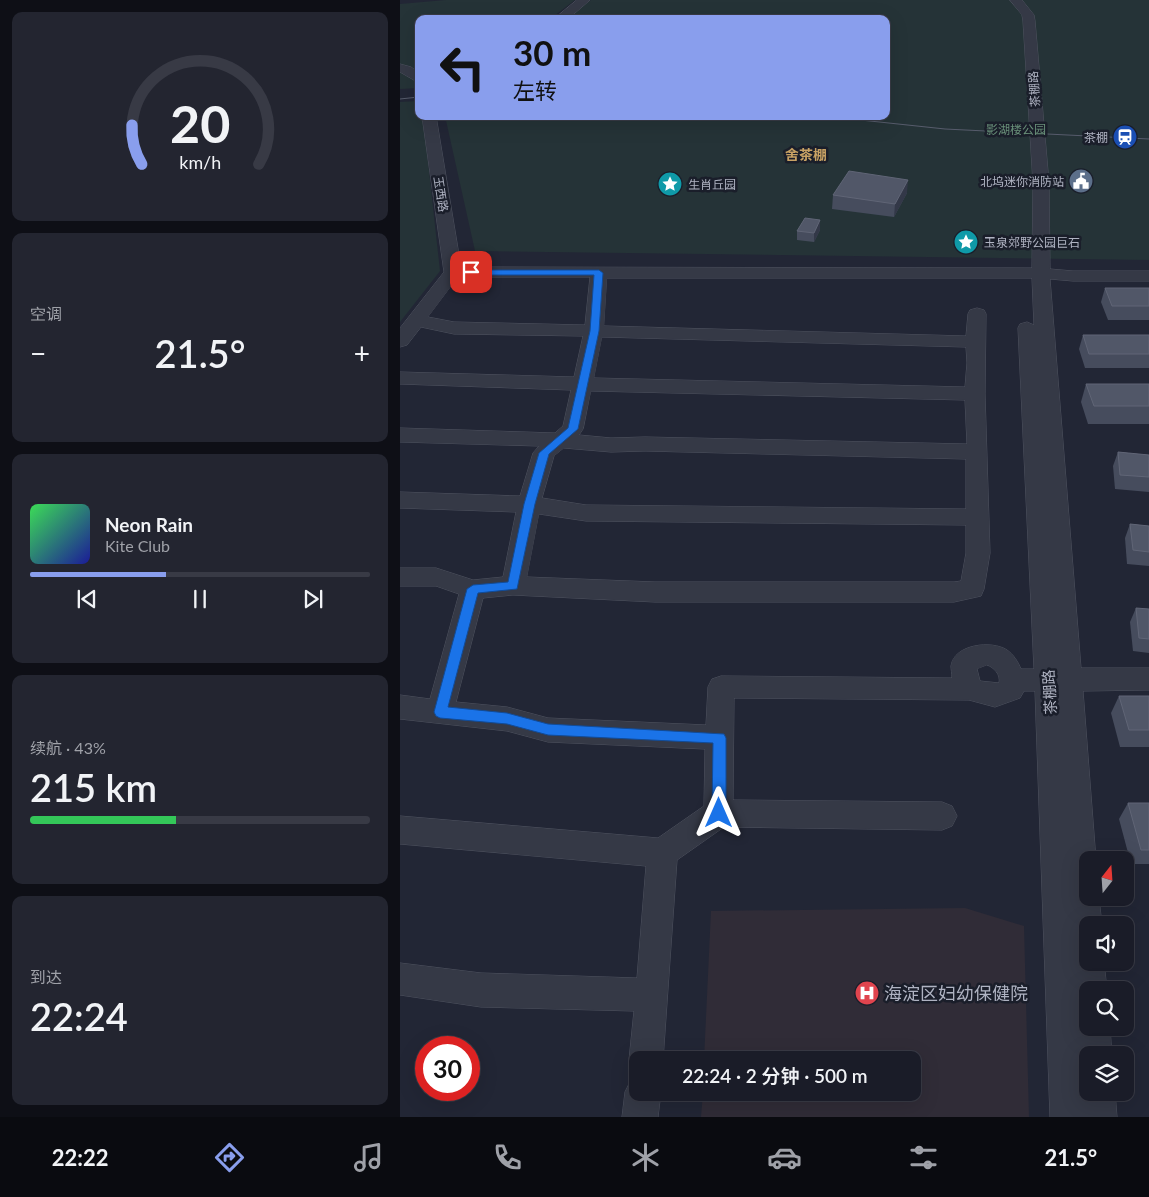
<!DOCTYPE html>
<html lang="zh">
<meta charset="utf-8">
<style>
body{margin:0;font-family:Lato,"Noto Sans SC",sans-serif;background:#232530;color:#f1f3f6;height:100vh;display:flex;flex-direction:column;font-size:19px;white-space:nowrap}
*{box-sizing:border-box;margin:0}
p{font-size:16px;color:#9fa1a8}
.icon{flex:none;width:28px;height:28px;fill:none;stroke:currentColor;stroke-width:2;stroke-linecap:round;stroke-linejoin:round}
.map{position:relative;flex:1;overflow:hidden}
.side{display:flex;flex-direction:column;gap:12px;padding:12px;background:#0e0f16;width:400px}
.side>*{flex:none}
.top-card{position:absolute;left:15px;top:15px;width:475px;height:105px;border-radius:10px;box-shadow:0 5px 20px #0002,0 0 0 1px #383a45;background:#899eed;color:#111;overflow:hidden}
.needle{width:32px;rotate:17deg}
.fabs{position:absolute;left:679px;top:851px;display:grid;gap:10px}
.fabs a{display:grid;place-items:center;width:55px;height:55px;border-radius:10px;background:#1a1c28;box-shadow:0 5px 20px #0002,0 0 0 1px #383a45;font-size:25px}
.speed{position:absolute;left:15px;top:1036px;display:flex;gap:10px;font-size:25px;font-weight:700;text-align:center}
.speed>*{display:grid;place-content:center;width:65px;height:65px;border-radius:50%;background:#1a1c28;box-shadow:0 5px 20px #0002,0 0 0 1px #383a45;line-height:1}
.speed .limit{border:8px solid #d22;background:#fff;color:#111}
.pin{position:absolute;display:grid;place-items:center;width:42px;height:42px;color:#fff;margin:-21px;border-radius:10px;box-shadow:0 2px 8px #0006}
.me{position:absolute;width:55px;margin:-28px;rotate:0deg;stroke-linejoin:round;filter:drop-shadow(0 0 4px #0008)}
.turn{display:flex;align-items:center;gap:18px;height:105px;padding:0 15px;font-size:22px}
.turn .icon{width:65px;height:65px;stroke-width:2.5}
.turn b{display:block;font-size:35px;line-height:42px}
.big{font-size:38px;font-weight:600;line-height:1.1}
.side .widget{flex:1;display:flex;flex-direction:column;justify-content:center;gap:8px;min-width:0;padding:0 18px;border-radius:10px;background:#232530}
.side .dial{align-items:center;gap:0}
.dial svg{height:130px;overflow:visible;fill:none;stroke:#383a45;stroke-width:7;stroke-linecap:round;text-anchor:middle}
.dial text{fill:#f1f3f6;stroke:none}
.song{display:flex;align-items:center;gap:15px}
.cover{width:60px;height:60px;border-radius:8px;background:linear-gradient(135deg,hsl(130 70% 55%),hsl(240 70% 35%))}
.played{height:5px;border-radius:2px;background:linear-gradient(90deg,#899eed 40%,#383a45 40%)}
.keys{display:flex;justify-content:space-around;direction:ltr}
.heat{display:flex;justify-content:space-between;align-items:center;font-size:28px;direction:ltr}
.charge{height:8px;border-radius:4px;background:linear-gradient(90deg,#34c759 43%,#383a45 0)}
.trip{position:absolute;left:229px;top:1051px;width:292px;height:50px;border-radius:10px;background:#1a1c28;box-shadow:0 5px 20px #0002,0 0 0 1px #383a45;font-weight:600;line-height:50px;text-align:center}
.menu{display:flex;height:80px;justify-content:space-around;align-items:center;background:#0a0b10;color:#9fa1a8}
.menu .icon{width:35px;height:35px}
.menu .active{color:#899eed}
.menu b{font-size:22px;color:#f1f3f6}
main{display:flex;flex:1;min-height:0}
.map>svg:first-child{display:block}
</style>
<main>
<section class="side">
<div class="widget dial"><svg viewBox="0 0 100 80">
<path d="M14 69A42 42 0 1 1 86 69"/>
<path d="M14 69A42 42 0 0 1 8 45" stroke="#899eed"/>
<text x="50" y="56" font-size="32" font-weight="700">20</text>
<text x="50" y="72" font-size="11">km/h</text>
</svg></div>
<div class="widget"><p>空调</p>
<div class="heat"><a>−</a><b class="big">21.5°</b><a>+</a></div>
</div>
<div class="widget">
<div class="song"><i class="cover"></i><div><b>Neon Rain</b><p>Kite Club</p></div></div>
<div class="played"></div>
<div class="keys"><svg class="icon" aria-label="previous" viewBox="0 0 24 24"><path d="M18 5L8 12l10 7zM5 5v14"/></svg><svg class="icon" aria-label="pause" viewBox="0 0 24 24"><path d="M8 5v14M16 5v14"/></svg><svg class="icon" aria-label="next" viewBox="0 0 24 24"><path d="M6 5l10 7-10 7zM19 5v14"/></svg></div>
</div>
<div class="widget"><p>续航 · 43%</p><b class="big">215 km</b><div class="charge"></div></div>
<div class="widget"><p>到达</p><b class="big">22:24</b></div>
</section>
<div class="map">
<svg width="749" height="1117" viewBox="0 0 749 1117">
<rect width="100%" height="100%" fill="#222635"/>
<!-- medical -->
<polygon fill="#302c37" points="565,908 624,926 629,1117 301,1117 303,1093 512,1092 512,1060 304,1060 311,911"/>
<!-- green -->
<g fill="#253337">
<polygon points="46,0 175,0 150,19 19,19 19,88 0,89 0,4"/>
<polygon points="191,0 749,0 749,260 75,251 45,116 486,116 486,19 165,19"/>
<polygon points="19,101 19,116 23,116 40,271 0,322 0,102"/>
</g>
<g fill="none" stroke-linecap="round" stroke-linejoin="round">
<defs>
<g id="minor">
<polygon points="177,0 190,0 168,19 154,19"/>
<path d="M610,0H622L634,15L635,21L649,183L650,269L673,271H749V281H673L650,279L681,668H749V690L683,691L696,860H688V898H699L702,925H688V962H704L707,990H688V1006L679,1002L680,1018L688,1013V1028H710L712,1055H688V1069L683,1067L684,1081L688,1078V1092H715L717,1117H650L635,691H624L620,698L595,707L569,700L334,698L333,800L542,802L552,806L557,816L552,826L542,830L324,827L277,860L263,1060H238V1074L234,1072L229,1060L234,1011L81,1007L0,995V963L81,973L237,978L246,866L0,844V816L258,838L304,806L305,749L148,742L107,731L0,719V695L30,699L59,594L36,586H0V568H36L73,580L103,577L116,512L0,508V492L120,496L133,453L139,446L0,442V428L155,433L163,426L171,390L0,384V372L174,377L183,336L54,334L21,327L7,345L0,347V328L44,272L22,116H36L61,267L632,268L633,183L623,21L622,15ZM58,277H190L185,325L54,322L28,317ZM207,278H632L634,325L627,322L620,324L618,328L634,669H621C618,662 614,655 607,650C592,640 554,644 551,666C551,669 552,674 552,678L321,676L312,679L308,687L306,725L148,718L107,707L56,702L83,598L113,595L255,602H554L581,596L584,589L590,553L585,394L586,314L584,310L577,308L570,310L568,314L566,336L204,326ZM202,337L566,347L567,363L565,387L194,378ZM191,391L565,400L567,444L245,437L211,438L179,435L183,429ZM164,448L211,452L245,451L566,459V509L186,505L142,498L154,456ZM139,514L186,521L566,525V553L561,581L554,582H255L127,577ZM587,665C594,667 601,675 599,683L580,681L577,669Z"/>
<polygon points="0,64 11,67 19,73 19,83 0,72"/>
<polygon points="238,1077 238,1092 261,1092 258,1117 222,1117 225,1092 231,1080"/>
</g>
</defs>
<!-- minor casing -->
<use href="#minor" stroke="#4f5360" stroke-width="1"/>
<!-- minor -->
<use href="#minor" fill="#353946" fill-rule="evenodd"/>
<!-- tram -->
<g stroke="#575c6c" stroke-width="1">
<polyline points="0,99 19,97"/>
<polyline points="423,116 545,129 749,139"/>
</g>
</g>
<!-- wall -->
<g fill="#464c5d">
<polygon points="507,193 494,217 432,209 433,195"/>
<polygon points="420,220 420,230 414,242 397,240 397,231"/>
<polygon points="705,288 749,288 749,320 708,320 701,302"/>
<polygon points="683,335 749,335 749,368 685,368 679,349"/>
<polygon points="686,384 749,384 749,424 688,424 681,402"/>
<polygon points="718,452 749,455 749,492 715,489 713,466"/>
<polygon points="730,524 749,526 749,566 727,564 725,538"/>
<polygon points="736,608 749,609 749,653 733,651 730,622"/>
<polygon points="719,696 749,696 749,747 720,747 711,713"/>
<polygon points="728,803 749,803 749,864 731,864 719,819"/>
</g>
<!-- shaded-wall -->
<g fill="#333848">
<polygon points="508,180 507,193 494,217 495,204"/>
<polygon points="420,220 420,230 414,242 414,233"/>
</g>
<!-- building -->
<g fill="#515768" stroke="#606576">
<polygon points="449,171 508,180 495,204 433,195"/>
<polygon points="405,218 420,220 414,233 397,231"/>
<polygon points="705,288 749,288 749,306 712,306"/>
<polygon points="683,335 749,335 749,354 689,354"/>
<polygon points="686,384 749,384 749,406 694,406"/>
<polygon points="718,452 749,455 749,477 720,475"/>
<polygon points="730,524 749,526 749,552 733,550"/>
<polygon points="736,608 749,609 749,639 739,638"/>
<polygon points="719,696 749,696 749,730 729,730"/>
<polygon points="728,803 749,803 749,850 741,850"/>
</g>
<!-- route -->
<polygon fill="#1a73e8" stroke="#114b97" points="68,270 199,270 203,273 199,331 178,429 149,454 135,504 117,589 78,593 48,707 107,713 148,724 324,734 326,738 326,813 324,818 319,820 314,818 312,813 313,743 148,735 107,724 40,718 36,716 34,712 67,589 73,585 108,582 124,504 139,453 168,428 190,331 194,275 71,275 67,272"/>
<!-- icons -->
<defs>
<symbol id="station-disc" viewBox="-11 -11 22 22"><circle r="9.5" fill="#1a4fb4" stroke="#1a1e2a"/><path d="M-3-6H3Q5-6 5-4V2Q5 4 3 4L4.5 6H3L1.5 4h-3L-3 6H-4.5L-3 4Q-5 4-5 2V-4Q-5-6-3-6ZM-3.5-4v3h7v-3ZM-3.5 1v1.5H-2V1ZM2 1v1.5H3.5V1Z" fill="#fff"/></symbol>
<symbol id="civic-disc" viewBox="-11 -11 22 22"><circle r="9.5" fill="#5c6f8a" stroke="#1a1e2a"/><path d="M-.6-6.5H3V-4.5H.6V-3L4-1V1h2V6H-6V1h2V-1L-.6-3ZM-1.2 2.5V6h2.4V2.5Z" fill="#fff"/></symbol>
<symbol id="sight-disc" viewBox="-11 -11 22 22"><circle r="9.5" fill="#0f9aa8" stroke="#1a1e2a"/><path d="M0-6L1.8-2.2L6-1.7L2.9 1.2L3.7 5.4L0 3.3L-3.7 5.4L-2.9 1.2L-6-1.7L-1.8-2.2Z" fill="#fff"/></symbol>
<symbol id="hospital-disc" viewBox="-11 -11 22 22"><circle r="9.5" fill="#e0444e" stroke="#1a1e2a"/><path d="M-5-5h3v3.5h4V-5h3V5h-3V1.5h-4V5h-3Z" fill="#fff"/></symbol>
</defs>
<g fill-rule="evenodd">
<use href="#station-disc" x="711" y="123" width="28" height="28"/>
<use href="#civic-disc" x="667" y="167" width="28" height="28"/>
<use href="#sight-disc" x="256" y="170" width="28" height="28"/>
<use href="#sight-disc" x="552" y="228" width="28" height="28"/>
<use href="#hospital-disc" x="453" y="979" width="28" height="28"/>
</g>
<g text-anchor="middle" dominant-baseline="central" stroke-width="5" stroke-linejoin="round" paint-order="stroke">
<!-- far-street labels -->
<g font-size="12" fill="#afb3c2" stroke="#1a1e2a">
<text transform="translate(634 89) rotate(-94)">茶棚路</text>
<text transform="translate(41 194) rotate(81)">玉西路</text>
</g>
<!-- far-park labels -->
<g font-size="12" fill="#699079" stroke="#1a1e2a">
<text x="616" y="129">影湖楼公园</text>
</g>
<!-- far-poi labels -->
<g font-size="12" fill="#afb3c2" stroke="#1a1e2a" text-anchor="end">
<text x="708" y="137">茶棚</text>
<text x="664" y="181">北坞迷你消防站</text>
<text x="288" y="184" text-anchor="start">生肖丘园</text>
<text x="584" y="242" text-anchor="start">玉泉郊野公园巨石</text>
</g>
<!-- far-neighbourhood labels -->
<g font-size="14" font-weight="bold" fill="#c8a264" stroke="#1a1e2a">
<text x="406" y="154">舍茶棚</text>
</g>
<!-- street labels -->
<g font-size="15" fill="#afb3c2" stroke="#1a1e2a">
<text transform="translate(649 692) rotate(-93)">茶棚路</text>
</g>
<!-- near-poi labels -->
<g font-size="18" fill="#afb3c2" stroke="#1a1e2a" text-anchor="start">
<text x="484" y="993">海淀区妇幼保健院</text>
</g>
</g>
</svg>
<div class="fabs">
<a><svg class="needle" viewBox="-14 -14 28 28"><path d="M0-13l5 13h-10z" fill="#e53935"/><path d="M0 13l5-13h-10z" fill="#9fa1a8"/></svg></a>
<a><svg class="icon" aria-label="sound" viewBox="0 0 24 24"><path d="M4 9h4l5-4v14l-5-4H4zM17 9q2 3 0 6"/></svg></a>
<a><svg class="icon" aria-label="search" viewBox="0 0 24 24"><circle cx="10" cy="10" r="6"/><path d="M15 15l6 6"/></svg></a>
<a><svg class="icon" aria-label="layers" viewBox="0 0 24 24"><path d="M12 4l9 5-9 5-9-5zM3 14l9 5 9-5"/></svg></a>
</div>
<div class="speed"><div class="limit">30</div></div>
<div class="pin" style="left:71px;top:272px;background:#d93025"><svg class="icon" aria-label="arrive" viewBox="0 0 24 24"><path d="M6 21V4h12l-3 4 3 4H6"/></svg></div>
<svg class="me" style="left:319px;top:813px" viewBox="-20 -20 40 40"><path d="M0-17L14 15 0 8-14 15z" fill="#1a73e8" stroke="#fff" stroke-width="4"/></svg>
<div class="trip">22:24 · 2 分钟 · 500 m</div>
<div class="top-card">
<div class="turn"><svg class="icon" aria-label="left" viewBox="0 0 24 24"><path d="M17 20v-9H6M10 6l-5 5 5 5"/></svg><div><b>30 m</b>左转</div></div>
</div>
</div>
</main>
<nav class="menu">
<b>22:22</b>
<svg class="icon active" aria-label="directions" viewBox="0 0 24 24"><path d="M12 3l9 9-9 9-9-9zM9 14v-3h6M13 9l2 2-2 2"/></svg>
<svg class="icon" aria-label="music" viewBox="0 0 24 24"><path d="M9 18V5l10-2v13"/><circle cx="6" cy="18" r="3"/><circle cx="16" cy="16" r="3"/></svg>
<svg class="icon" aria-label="phone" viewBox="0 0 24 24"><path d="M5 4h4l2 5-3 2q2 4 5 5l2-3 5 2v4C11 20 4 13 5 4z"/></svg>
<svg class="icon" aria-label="climate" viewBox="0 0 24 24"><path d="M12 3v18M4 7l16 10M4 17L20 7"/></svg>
<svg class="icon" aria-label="car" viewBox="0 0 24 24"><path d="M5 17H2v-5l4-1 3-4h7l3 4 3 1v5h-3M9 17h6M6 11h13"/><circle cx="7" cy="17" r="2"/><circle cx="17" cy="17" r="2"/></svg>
<svg class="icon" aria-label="filters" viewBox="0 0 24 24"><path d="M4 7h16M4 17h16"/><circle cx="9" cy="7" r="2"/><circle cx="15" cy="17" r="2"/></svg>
<b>21.5°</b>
</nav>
